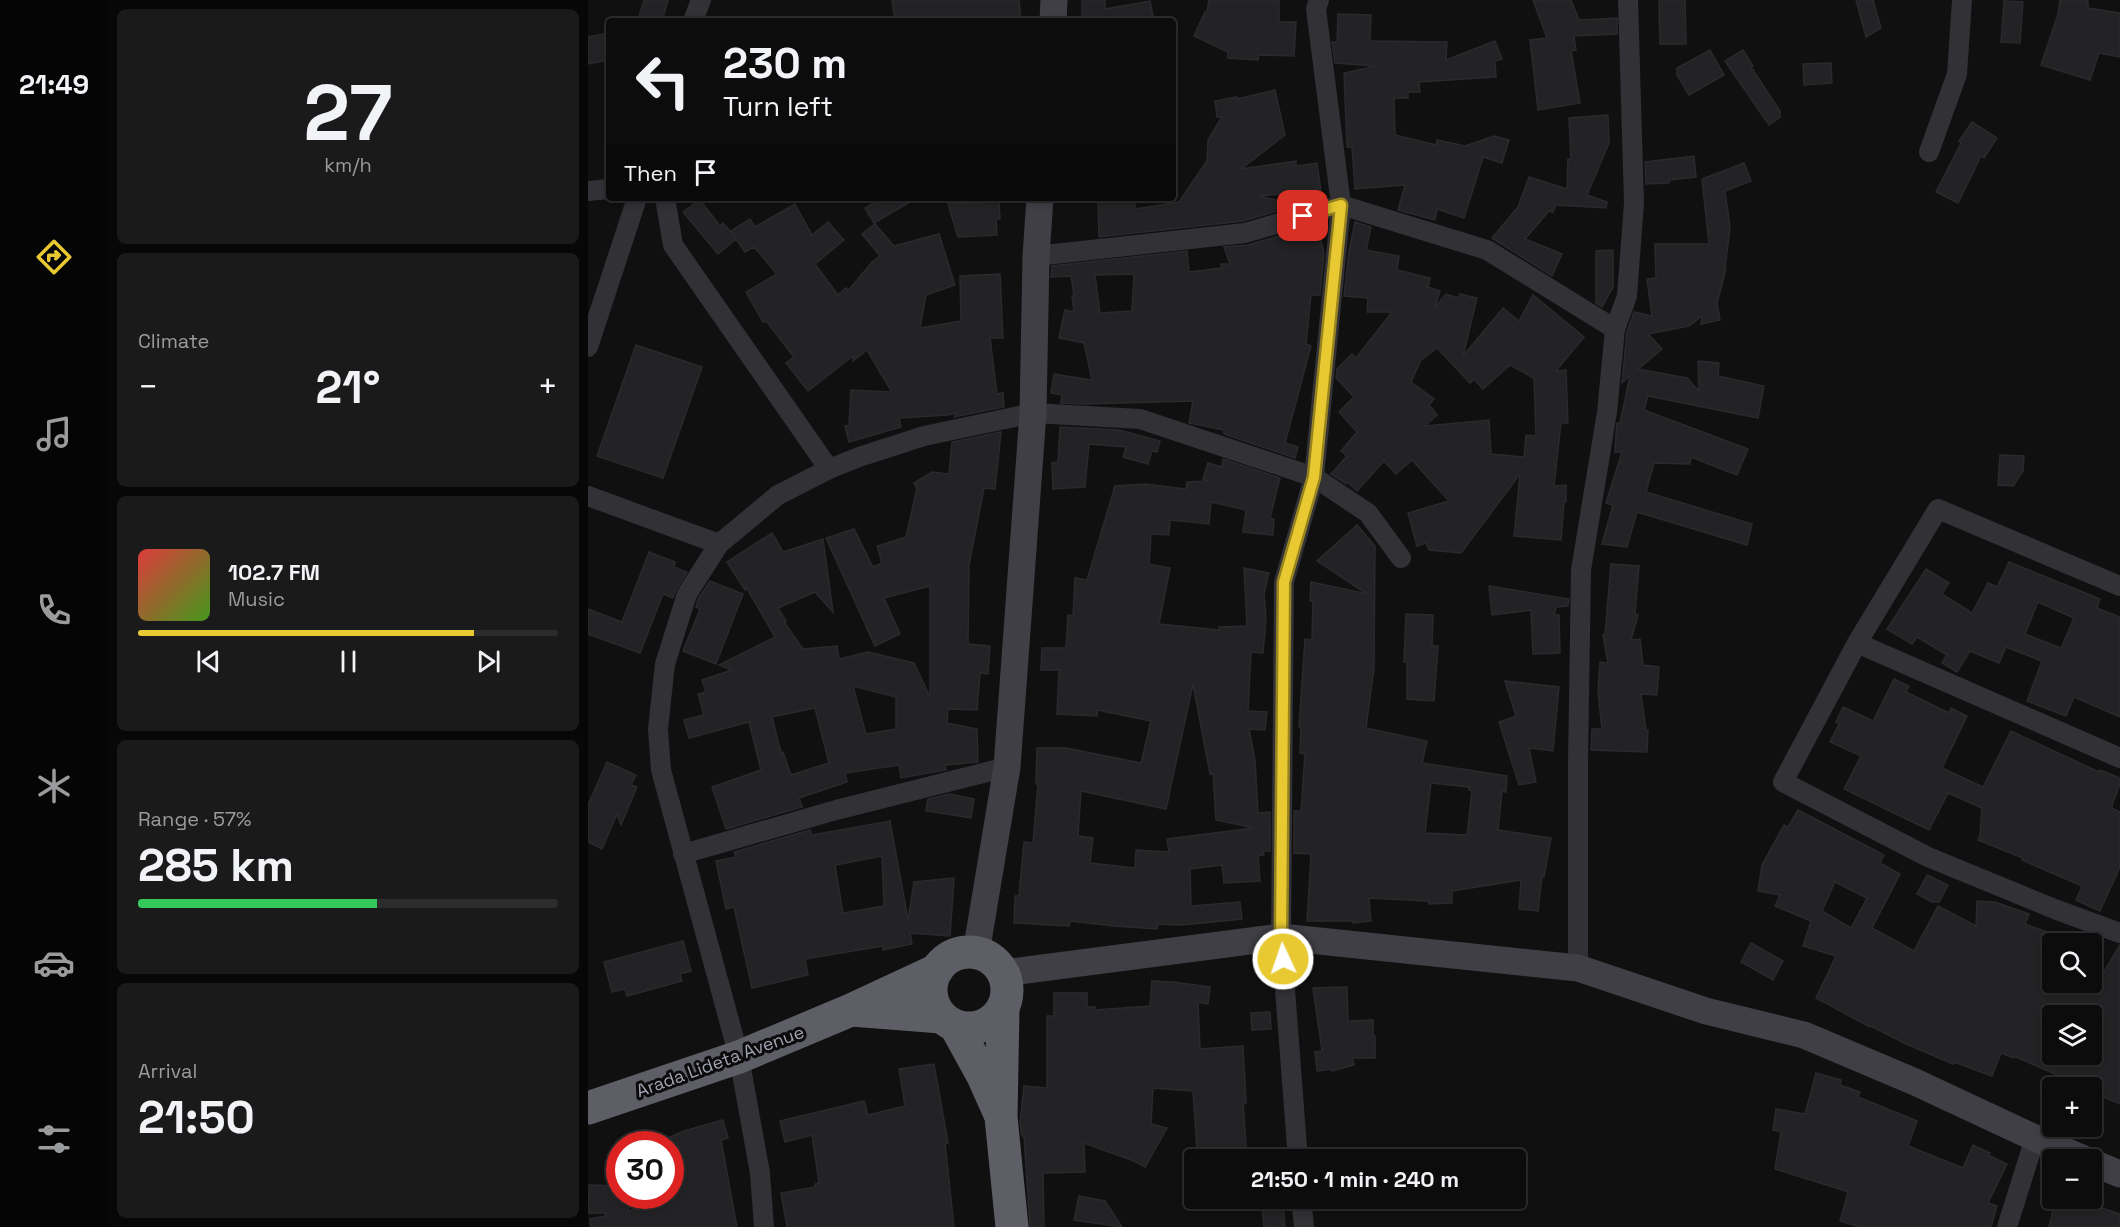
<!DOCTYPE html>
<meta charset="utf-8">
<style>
body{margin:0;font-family:"Space Grotesk",sans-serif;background:#1a1a1b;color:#f1f3f6;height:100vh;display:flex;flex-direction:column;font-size:22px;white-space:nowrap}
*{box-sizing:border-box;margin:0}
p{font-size:20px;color:#9a9b9d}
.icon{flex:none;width:33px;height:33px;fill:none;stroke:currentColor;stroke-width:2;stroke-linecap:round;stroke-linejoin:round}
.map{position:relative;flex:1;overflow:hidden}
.drawer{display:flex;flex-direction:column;gap:9px;padding:9px;background:#070707;width:480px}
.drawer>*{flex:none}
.top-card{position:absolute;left:18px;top:18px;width:570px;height:183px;border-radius:6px;box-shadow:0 3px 9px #0003,0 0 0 2px #2c2c2e;background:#0c0c0d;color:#f1f3f6;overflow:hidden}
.tools{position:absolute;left:1454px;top:933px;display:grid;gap:12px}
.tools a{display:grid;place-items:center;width:60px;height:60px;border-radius:6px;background:#0c0c0d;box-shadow:0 3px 9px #0003,0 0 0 2px #2c2c2e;font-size:30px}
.speed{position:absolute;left:18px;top:1131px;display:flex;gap:12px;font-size:30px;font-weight:700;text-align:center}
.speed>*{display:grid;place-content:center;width:78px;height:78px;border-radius:50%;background:#0c0c0d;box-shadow:0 3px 9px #0003,0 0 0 2px #2c2c2e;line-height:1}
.speed .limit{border:9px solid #d22;background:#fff;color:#111}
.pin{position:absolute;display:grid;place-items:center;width:51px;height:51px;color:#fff;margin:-26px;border-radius:12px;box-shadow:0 3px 9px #0006}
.me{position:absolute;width:66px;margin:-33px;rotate:357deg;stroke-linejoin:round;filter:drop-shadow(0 0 4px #0008)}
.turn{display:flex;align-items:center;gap:21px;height:126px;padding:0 18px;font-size:27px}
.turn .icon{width:78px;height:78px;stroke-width:2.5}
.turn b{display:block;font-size:42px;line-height:51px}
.then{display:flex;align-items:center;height:57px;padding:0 18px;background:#0003;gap:12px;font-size:22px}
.big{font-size:45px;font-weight:600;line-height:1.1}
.drawer .widget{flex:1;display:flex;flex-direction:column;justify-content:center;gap:9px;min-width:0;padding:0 21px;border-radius:9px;background:#1a1a1b}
.drawer .dial{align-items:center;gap:0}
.dial b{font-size:78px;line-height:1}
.song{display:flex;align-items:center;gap:18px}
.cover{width:72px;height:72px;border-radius:9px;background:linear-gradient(135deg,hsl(0 70% 55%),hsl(100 70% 35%))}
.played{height:6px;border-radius:3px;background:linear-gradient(90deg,#e8c931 80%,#2c2c2e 80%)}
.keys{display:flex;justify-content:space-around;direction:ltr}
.heat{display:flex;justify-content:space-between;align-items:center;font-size:33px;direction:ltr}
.charge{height:9px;border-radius:4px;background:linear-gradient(90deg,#34c759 57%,#2c2c2e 0)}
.trip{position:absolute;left:596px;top:1149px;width:342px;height:60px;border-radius:6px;background:#0c0c0d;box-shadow:0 3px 9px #0003,0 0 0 2px #2c2c2e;font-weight:600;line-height:60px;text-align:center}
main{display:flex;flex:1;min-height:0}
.dock{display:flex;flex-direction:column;width:108px;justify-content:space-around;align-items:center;background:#050505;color:#9a9b9d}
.dock .icon{width:42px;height:42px}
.dock .selected{color:#e8c931}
.dock b{font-size:27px;color:#f1f3f6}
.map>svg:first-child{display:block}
</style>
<main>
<nav class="dock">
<b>21:49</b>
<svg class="icon selected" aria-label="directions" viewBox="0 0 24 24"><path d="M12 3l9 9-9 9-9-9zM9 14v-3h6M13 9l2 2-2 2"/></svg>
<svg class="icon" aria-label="music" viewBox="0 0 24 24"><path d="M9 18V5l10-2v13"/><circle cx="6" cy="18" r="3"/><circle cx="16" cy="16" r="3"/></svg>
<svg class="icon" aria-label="phone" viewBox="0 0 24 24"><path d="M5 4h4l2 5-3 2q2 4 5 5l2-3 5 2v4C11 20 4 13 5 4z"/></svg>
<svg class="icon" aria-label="climate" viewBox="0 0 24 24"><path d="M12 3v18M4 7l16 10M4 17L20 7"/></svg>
<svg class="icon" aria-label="car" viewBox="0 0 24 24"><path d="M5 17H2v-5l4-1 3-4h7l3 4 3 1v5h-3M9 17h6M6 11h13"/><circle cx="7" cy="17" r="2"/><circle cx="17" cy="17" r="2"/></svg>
<svg class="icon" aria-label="filters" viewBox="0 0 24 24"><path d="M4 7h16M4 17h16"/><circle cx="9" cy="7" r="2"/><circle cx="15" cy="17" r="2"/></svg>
</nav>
<section class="drawer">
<div class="widget dial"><b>27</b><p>km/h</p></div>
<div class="widget"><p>Climate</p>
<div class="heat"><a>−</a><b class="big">21°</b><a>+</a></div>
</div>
<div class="widget">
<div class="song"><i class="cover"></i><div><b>102.7 FM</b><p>Music</p></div></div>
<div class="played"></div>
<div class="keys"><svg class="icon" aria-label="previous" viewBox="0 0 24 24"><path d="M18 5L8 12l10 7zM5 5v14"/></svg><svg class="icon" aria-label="pause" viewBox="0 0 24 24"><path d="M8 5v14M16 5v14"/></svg><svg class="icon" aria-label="next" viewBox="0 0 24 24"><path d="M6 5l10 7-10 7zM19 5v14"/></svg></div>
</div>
<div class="widget"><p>Range · 57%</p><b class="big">285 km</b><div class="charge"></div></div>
<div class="widget"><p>Arrival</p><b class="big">21:50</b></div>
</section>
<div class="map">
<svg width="1532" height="1227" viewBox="0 0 1532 1227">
<rect width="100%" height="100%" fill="#101011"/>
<!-- building -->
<g fill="#232325" stroke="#2a2a2d" stroke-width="1.5" fill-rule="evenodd">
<polygon points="56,0 80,0 74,21 66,21 51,16"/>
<polygon points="304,0 431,0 433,21 374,21 373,17 357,21 307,21"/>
<polygon points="494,0 517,0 517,9 562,1 566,21 494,21"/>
<polygon points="621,0 691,0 691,22 708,22 706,56 671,55 670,60 640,58 640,52 606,36 617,12 619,12"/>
<polygon points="945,0 983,0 991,20 1029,18 1029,34 986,36 988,50 983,51 992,103 950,110 942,40 959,38"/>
<polygon points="1071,0 1097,0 1098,44 1072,44"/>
<polygon points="1268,0 1285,0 1293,28 1278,37"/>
<polygon points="1472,0 1500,0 1500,8 1532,13 1532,57 1511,53 1502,80 1453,65 1470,14"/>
<polygon points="1416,1 1435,2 1432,43 1413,42"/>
<polygon points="750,14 783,15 782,41 859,42 858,60 907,41 914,59 907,61 908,77 831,82 832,92 820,92 820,98 806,98 807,135 848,145 849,140 877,146 906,136 921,140 914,163 895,157 876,218 849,209 847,220 810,210 817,185 767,189 764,147 759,147 756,73 788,66 747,63 744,42 749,42"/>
<polygon points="21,33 21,60 0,64 0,37"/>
<polygon points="1122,50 1136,75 1101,95 1089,75 1089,68"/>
<polygon points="1155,50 1165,66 1163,67 1192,111 1192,117 1181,125 1137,61"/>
<polygon points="1243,63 1244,83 1216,85 1215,64"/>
<polygon points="687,90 697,135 653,169 708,161 708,166 729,163 733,191 670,196 709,205 655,221 511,237 510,198 547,201 547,209 591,202 619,161 620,140 634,117 629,117 627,101 649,97 649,99"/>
<polygon points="1020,115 1021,143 999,195 1019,202 1018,208 968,205 965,212 961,211 937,239 974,254 964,276 904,238 930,207 941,177 979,189 980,159 983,159 981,118"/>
<polygon points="1384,122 1409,138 1396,158 1393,156 1370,203 1348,192 1373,143 1371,141"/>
<polygon points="1106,156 1108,177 1081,180 1081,183 1058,184 1057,162"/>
<polygon points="1156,163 1163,181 1137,191 1142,227 1137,268 1138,269 1129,303 1132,320 1113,324 1114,316 1101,326 1060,334 1074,349 1050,369 1099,378 1111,391 1110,361 1131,363 1130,376 1176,386 1170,418 1060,396 1056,410 1160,449 1149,475 1103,457 1102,464 1066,463 1058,492 1164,524 1159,545 1049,512 1039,547 1014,544 1025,505 1018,503 1034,452 1027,452 1028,433 1029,423 1032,423 1042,376 1034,383 1039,332 1046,312 1064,316 1059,279 1068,278 1067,244 1121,244 1114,179"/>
<polygon points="295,198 329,198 286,223 277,208"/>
<polygon points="112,200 132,226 135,223 148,238 143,231 162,219 167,227 207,204 224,235 240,222 256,240 227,264 250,295 258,288 260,291 284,262 292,256 274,234 287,224 306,246 351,234 367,285 338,295 332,328 373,321 372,276 412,274 415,338 402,338 409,394 415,393 416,407 366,417 368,413 360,415 311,418 313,427 261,442 257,426 261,425 263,390 304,392 279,350 265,361 265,356 220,391 198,363 206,357 178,321 175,322 158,292 189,274 166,247 157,252 148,239 130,254 95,212"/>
<polygon points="411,202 412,219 408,219 409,235 370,237 360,204"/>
<path d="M767,222L783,227L778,250L811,256L809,270L842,278L840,287L852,291L847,307L858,294L871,298L872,294L889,298L875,356L915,308L931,321L945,295L996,337L968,371L978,370L980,423H973L966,486L978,485V502H976L973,540L926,536L932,474L873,553L841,550L838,543L829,546L820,513L861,501L824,460L808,474L796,461L769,491L759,482L758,484L743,474L759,456L753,451L769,432L751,412L766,397L748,378L749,369L764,354L768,358L804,312H779L780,298L756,296L761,251ZM849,348L882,383L886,379L895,389L922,365L946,378L948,436L938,435L936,457L903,454L901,420L837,426L849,415L841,405L846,399L823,382L833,360Z"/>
<path d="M729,225L736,253L732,295H723L718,344L723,346L697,443L710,447L707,458L636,434V430L601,423L605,401L496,404L473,403L474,395L463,393L466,374L504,380L496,343L471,338L477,310L486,312L484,296H486L483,276L463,277L464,266L599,251L601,272L634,268L633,264H642L636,247L660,245ZM546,274L544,311L512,313L507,275Z"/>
<polygon points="1025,250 1025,287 1014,307 1008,303 1008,251"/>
<polygon points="48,345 114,367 75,478 9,456"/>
<polygon points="472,427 531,430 572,441 569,452 564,451 560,464 535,457 538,447 501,444 497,487 465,489 464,463 470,462"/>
<path d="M413,432L407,489L396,488L381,565L380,644L402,646L400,674L392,673L389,710L360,709L359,723L389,729L390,762L357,765L358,770L313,778L311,765L257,773L259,782L211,798L214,807L138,829L124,787L173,770L161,722L101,738L96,720L116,715L110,694L118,692L114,680L144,670L131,665L187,637L158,587L157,590L139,562L184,533L195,552L235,539L245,612L227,592L190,608L198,621L196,622L215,649L249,646L251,659L280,652L326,663L342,697V586L296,598L312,634L287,646L238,538L266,529L285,567L294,563L289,546L318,537L329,488L326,483L344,472L361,474L364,442ZM265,686L308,697V729L278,734ZM227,708L241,763L203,775L195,752L193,753L184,717Z"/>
<polygon points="1412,455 1436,456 1435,471 1425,486 1410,485"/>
<path d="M635,459L692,478L682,518L686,519L685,535L655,532L658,510L623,502L621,524L582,520L581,535L563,534L561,564L582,568L571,624L631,630V627L659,626L656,568L681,573L676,594L678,619L675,653L663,652L660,711L679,712L677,730L661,729L667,760L670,813L682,812V851H675L676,855L670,856L672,881L636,883L634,865L602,869L603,906L652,902L654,919L594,925L570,924L569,929L526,926L482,921L481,926L426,923L427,896H431L436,842L445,843L450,784H448L449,748H478L553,763L563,721L509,710V716L469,714L471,670H453L454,648H478L480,615L485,616L487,578L499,580L527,486L557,484L598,489L599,482L620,481L615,479L620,463L634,467ZM605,684L622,774L625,773L628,820L666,828L579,839L581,852L548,850L547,868L502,863L505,838L490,836L493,791L578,809Z"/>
<path d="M769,525L787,546L786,668L778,728L839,741L834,763L919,776L918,792L914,791L910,830L963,838L956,877H954L950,911L931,909L933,880L864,891V903L841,904L840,901L781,898L783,921L765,923V921H719L723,854L706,853V811H713L717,754L712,753L713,727H711L717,639L724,640L725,601H722L723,582L779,594L729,561ZM843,783L881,787V790L884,791L879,835L837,833Z"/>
<polygon points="61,552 87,562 86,567 99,572 89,588 85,598 75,594 52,653 0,634 0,609 34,622"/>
<path d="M1421,562L1512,599L1509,608L1532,617V717L1486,697L1478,716L1439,701L1454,661L1418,647L1411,663L1382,651L1369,672L1354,663L1359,655L1329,637L1324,644L1299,629L1338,569L1361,583L1354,594L1384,613L1400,583L1409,587ZM1450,602L1486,618L1473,648L1437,634Z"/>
<polygon points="1023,564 1051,566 1047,614 1050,615 1043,640 1052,639 1055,665 1071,667 1069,695 1053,694 1058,730 1060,730 1059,752 1003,750 1004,729 1014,729 1010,692 1012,662 1020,663 1015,635 1017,634"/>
<polygon points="122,581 155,594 128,664 95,651 112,609 108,607 110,599"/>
<polygon points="901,586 981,599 980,606 968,607 966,615 971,615 972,653 945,654 943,610 904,615"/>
<polygon points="818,614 845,615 844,646 850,646 846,701 819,699 819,662 816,662"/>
<polygon points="1306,679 1321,686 1318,692 1361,713 1363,708 1379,716 1354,768 1395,787 1423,731 1511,772 1512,770 1532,778 1532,784 1524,805 1524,808 1532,812 1532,867 1512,911 1488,900 1494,886 1434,860 1435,858 1390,840 1392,835 1394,808 1360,793 1341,830 1256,789 1273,756 1242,742 1251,724 1248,722 1255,707 1285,721"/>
<polygon points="917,681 971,687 965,751 941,748 948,782 931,785 911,722 928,716"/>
<polygon points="19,762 48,775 43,785 49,787 33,825 29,814 14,849 0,842 0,805"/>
<polygon points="361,794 386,799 383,818 338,811 340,799"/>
<path d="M1210,810L1296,855L1292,863L1312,874L1284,928L1326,951L1350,906L1388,926L1389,901L1407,902L1441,914L1437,924L1465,934L1453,968L1464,972V982H1510L1532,945V1104L1503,1092V1088H1463L1469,1075L1426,1056V1058L1413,1053L1404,1076L1366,1062L1365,1064L1316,1043L1283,1026L1282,1027L1228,998L1248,956L1215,946L1223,921L1187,906L1192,895L1170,891L1174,865L1196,825L1200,827ZM1247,882L1279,898L1263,928L1234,911ZM1464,1016H1503V1054H1452L1464,1029Z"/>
<path d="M302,821L320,920L326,882L366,878L362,936L322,933L324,944L295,950V946L217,959L220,975L164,988L146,907L138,909L128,861L148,857L146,852L222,830L224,835ZM294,856L296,906L255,913L247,865Z"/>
<polygon points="1339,875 1360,885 1351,902 1344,902 1329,894"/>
<polygon points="95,941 103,971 92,974 94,981 39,996 37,989 24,992 16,962"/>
<polygon points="1163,943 1195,961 1185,980 1153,962"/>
<polygon points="564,981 585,982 622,987 620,1004 610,1002 612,1049 655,1046 658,1103 655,1103 659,1160 615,1160 615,1151 609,1150 605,1091 565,1088 563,1124 579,1128 557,1167 546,1161 496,1143 497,1172 455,1173 456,1227 442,1227 436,1136 434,1136 432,1123 436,1086 459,1088 459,1016 466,1016 466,993 499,993 499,1007 507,1007 507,1010 562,1006"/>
<polygon points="759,987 760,1021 785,1020 785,1036 787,1036 787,1058 764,1058 766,1065 744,1071 744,1069 729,1071 727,1052 734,1051 725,988"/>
<polygon points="682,1012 683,1029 664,1030 663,1013"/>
<polygon points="346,1064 360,1143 357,1143 366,1227 199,1227 193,1193 227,1187 227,1184 231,1183 224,1135 197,1142 192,1121 276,1101 280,1115 317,1106 311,1069"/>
<polygon points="1228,1073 1253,1080 1252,1085 1272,1092 1270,1097 1329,1121 1320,1146 1375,1168 1385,1145 1402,1153 1400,1155 1419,1164 1400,1203 1409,1206 1403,1227 1272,1227 1252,1221 1260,1192 1258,1191 1187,1169 1193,1132 1185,1130 1188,1109 1217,1114"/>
<polygon points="135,1120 140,1138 133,1140 149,1227 3,1227 2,1219 17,1216 18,1213 0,1213 1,1185 32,1186 32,1202 41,1203 40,1211 82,1202 82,1137 96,1131"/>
<polygon points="491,1196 517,1201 534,1227 486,1220"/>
<polygon points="1468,1198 1480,1198 1499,1203 1532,1214 1532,1227 1461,1227"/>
<polygon points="695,1206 697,1227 676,1227 674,1208"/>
</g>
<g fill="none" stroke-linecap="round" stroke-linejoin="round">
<!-- street -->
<g stroke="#313136" stroke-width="20">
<polyline points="105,21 113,0"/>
<polyline points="1341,152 1369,74 1374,0"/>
<polyline points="0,191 21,189"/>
<polyline points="77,198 85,245 241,469"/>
<polyline points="448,256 657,233 753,205 899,250 1027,329"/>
<polyline points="0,347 49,198"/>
<polyline points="0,496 131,544"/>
<polyline points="1532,586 1350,509 1269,643 1195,782 1340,857 1469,910 1532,933"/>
<polyline points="1269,643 1532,758"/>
<polyline points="95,854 248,810 419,767"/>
<polyline points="990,968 990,762 993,570 1019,412 1027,329 1039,296 1046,203 1040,0"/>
<polyline points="710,1160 693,937 696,582 726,477 753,205 728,9 731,0"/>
<polyline points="713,1198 716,1227"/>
<polyline points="176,1227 172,1173 151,1057 73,770 70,729 77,664 99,594 131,544 190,495 241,469 271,457 336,436 445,413 552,419 726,477 780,513 813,558"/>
<polyline points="1419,1227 1447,1138"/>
</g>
<!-- secondary -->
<g stroke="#3f3f45" stroke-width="27">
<polyline points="465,21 466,0"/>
<polyline points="388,953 419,767 445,413 448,256 452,198"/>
<polyline points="416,973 693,937 990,968 1118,1011 1216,1035 1327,1082 1447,1138 1498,1160"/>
<polyline points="1503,1162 1532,1174"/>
</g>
<!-- highway -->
<g stroke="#5d5e66" stroke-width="33">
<circle cx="381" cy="990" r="38"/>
<polyline points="415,1008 413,1117 424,1227"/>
<polyline points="264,1010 353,1017"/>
<polyline points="368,1027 395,1076 411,1112"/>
<polyline points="0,1108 151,1057 263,1010 349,970"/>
</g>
</g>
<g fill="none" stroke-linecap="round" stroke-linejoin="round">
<defs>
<polyline id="route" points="695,959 693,937 696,582 726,477 753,205 715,216"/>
</defs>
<!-- route casing -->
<use href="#route" stroke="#978320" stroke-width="15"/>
<!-- route -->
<use href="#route" stroke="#e8c931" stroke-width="10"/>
</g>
<g text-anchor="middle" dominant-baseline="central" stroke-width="6" stroke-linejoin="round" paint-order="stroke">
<!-- street labels -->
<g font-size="18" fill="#a1a3b1" stroke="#0b0b0c">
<text transform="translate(132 1061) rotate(-20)">Arada Lideta Avenue</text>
</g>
</g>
</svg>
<div class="tools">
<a><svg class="icon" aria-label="search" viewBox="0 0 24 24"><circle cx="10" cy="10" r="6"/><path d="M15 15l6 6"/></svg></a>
<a><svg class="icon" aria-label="layers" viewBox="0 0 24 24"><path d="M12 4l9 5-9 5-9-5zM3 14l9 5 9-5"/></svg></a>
<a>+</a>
<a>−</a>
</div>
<div class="speed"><div class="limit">30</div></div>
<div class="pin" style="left:715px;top:216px;background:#d93025"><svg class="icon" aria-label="arrive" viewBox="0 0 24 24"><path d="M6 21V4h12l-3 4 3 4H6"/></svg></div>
<svg class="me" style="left:695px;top:959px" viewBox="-20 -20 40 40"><circle r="17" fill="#e8c931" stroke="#fff" stroke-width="3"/><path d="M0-11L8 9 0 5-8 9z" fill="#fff"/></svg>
<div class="trip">21:50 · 1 min · 240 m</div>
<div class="top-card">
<div class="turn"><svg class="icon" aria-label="left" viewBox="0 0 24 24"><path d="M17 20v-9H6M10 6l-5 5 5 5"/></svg><div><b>230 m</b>Turn left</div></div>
<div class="then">Then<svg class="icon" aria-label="arrive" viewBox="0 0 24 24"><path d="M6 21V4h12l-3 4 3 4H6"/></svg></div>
</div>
</div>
</main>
